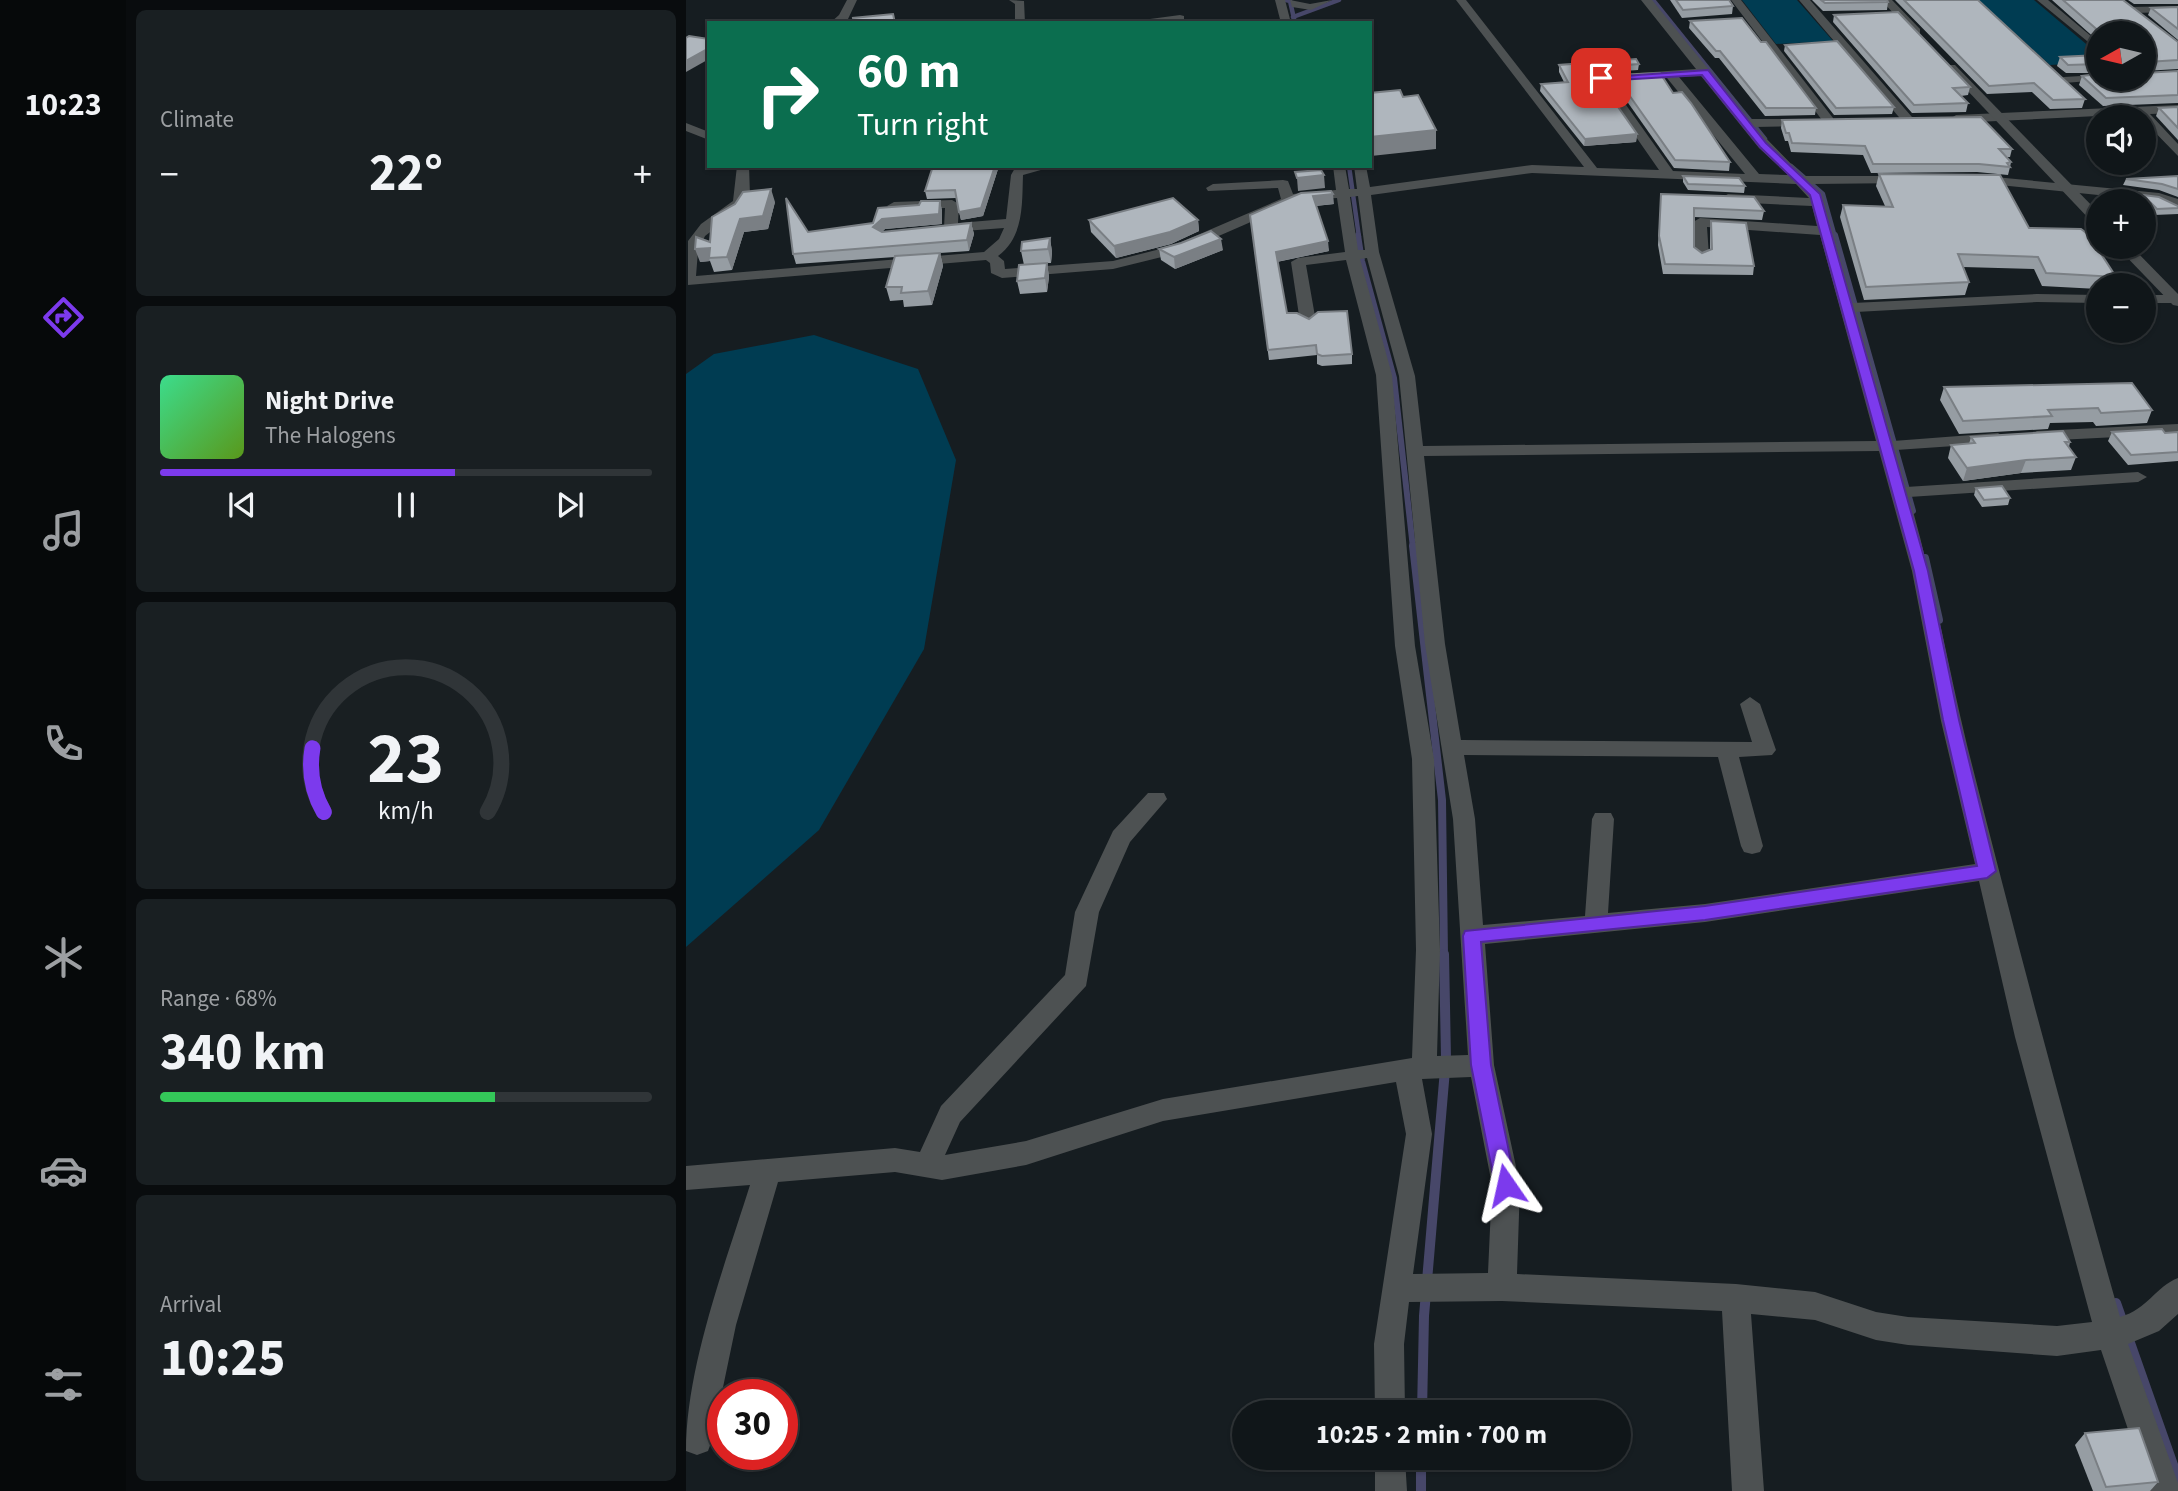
<!DOCTYPE html>
<meta charset="utf-8">
<style>
body{margin:0;font-family:"Source Sans 3",sans-serif;background:#191f22;color:#f1f3f6;height:100vh;display:flex;flex-direction:column;font-size:26px;white-space:nowrap}
*{box-sizing:border-box;margin:0}
p{font-size:23px;color:#9c9fa2}
.icon{flex:none;width:38px;height:38px;fill:none;stroke:currentColor;stroke-width:2;stroke-linecap:round;stroke-linejoin:round}
.map{position:relative;flex:1;overflow:hidden}
.side{display:flex;flex-direction:column;gap:10px;padding:10px;background:#090c0e;width:560px}
.side>*{flex:none}
.guide{position:absolute;left:21px;top:21px;width:665px;height:147px;border-radius:0px;box-shadow:0 2px 5px #0004,0 0 0 2px #303538;background:#0b6e4f;color:#fff;overflow:hidden}
.needle{width:46px;rotate:262deg}
.controls{position:absolute;left:1400px;top:21px;display:grid;gap:14px}
.controls a{display:grid;place-items:center;width:70px;height:70px;border-radius:50%;background:#101619;box-shadow:0 2px 5px #0004,0 0 0 2px #303538;font-size:35px}
.speed{position:absolute;left:21px;top:1379px;display:flex;gap:14px;font-size:35px;font-weight:700;text-align:center}
.speed>*{display:grid;place-content:center;width:91px;height:91px;border-radius:50%;background:#101619;box-shadow:0 2px 5px #0004,0 0 0 2px #303538;line-height:1}
.speed .limit{border:10px solid #d22;background:#fff;color:#111}
.pin{position:absolute;display:grid;place-items:center;width:60px;height:60px;color:#fff;margin:-30px;border-radius:14px;box-shadow:0 4px 10px #0006}
.me{position:absolute;width:77px;margin:-38px;rotate:349deg;stroke-linejoin:round;filter:drop-shadow(0 0 5px #0008)}
.turn{display:flex;align-items:center;gap:24px;height:147px;padding:0 35px;font-size:32px}
.turn .icon{width:91px;height:91px;stroke-width:2.5}
.turn b{display:block;font-size:49px;line-height:60px}
.big{font-size:52px;font-weight:700;line-height:1.1}
.side .card{flex:1;display:flex;flex-direction:column;justify-content:center;gap:10px;min-width:0;padding:0 24px;border-radius:10px;background:#191f22}
.side .dial{align-items:center;gap:0}
.dial svg{height:182px;overflow:visible;fill:none;stroke:#303538;stroke-width:7;stroke-linecap:round;text-anchor:middle}
.dial text{fill:#f1f3f6;stroke:none}
.song{display:flex;align-items:center;gap:21px}
.cover{width:84px;height:84px;border-radius:10px;background:linear-gradient(135deg,hsl(150 70% 55%),hsl(90 70% 35%))}
.played{height:7px;border-radius:4px;background:linear-gradient(90deg,#7c3aed 60%,#303538 60%)}
.keys{display:flex;justify-content:space-around;direction:ltr}
.heat{display:flex;justify-content:space-between;align-items:center;font-size:38px;direction:ltr}
.charge{height:10px;border-radius:5px;background:linear-gradient(90deg,#34c759 68%,#303538 0)}
.trip{position:absolute;left:546px;top:1400px;width:399px;height:70px;border-radius:35px;background:#101619;box-shadow:0 2px 5px #0004,0 0 0 2px #303538;font-weight:700;line-height:70px;text-align:center}
main{display:flex;flex:1;min-height:0}
.tabs{display:flex;flex-direction:column;width:126px;justify-content:space-around;align-items:center;background:#06090a;color:#9c9fa2}
.tabs .icon{width:49px;height:49px}
.tabs .selected{color:#7c3aed}
.tabs b{font-size:32px;color:#f1f3f6}
.map>svg:first-child{display:block}
</style>
<main>
<nav class="tabs">
<b>10:23</b>
<svg class="icon selected" aria-label="directions" viewBox="0 0 24 24"><path d="M12 3l9 9-9 9-9-9zM9 14v-3h6M13 9l2 2-2 2"/></svg>
<svg class="icon" aria-label="music" viewBox="0 0 24 24"><path d="M9 18V5l10-2v13"/><circle cx="6" cy="18" r="3"/><circle cx="16" cy="16" r="3"/></svg>
<svg class="icon" aria-label="phone" viewBox="0 0 24 24"><path d="M5 4h4l2 5-3 2q2 4 5 5l2-3 5 2v4C11 20 4 13 5 4z"/></svg>
<svg class="icon" aria-label="climate" viewBox="0 0 24 24"><path d="M12 3v18M4 7l16 10M4 17L20 7"/></svg>
<svg class="icon" aria-label="car" viewBox="0 0 24 24"><path d="M5 17H2v-5l4-1 3-4h7l3 4 3 1v5h-3M9 17h6M6 11h13"/><circle cx="7" cy="17" r="2"/><circle cx="17" cy="17" r="2"/></svg>
<svg class="icon" aria-label="filters" viewBox="0 0 24 24"><path d="M4 7h16M4 17h16"/><circle cx="9" cy="7" r="2"/><circle cx="15" cy="17" r="2"/></svg>
</nav>
<section class="side">
<div class="card"><p>Climate</p>
<div class="heat"><a>−</a><b class="big">22°</b><a>+</a></div>
</div>
<div class="card">
<div class="song"><i class="cover"></i><div><b>Night Drive</b><p>The Halogens</p></div></div>
<div class="played"></div>
<div class="keys"><svg class="icon" aria-label="previous" viewBox="0 0 24 24"><path d="M18 5L8 12l10 7zM5 5v14"/></svg><svg class="icon" aria-label="pause" viewBox="0 0 24 24"><path d="M8 5v14M16 5v14"/></svg><svg class="icon" aria-label="next" viewBox="0 0 24 24"><path d="M6 5l10 7-10 7zM19 5v14"/></svg></div>
</div>
<div class="card dial"><svg viewBox="0 0 100 80">
<path d="M14 69A42 42 0 1 1 86 69"/>
<path d="M14 69A42 42 0 0 1 9 41" stroke="#7c3aed"/>
<text x="50" y="56" font-size="32" font-weight="700">23</text>
<text x="50" y="72" font-size="11">km/h</text>
</svg></div>
<div class="card"><p>Range · 68%</p><b class="big">340 km</b><div class="charge"></div></div>
<div class="card"><p>Arrival</p><b class="big">10:25</b></div>
</section>
<div class="map">
<svg width="1492" height="1491" viewBox="0 0 1492 1491">
<rect width="100%" height="100%" fill="#161d21"/>
<!-- green -->
<g fill="#003c52">
<polygon points="1056,0 1111,0 1147,41 1090,44"/>
<polygon points="1292,0 1348,0 1412,54 1412,62 1364,65"/>
<polygon points="128,335 232,369 270,460 238,649 133,830 0,947 0,374 28,354"/>
</g>
<g fill="none" stroke-linecap="round" stroke-linejoin="round">
<!-- stream-far3 -->
<g stroke="#474769" stroke-width="4.5">
<polyline points="600,0 604,1 609,23"/>
<polyline points="967,0 1079,139"/>
<polyline points="607,17 653,0"/>
<polyline points="663,166 673,237"/>
<polyline points="1105,166 1137,194 1149,237"/>
</g>
<!-- stream-far2 -->
<g stroke="#474769" stroke-width="6">
<polyline points="672,235 676,261 708,378 727,548"/>
<polyline points="1149,235 1227,511"/>
</g>
<!-- stream-far1 -->
<g stroke="#474769" stroke-width="8">
<polyline points="727,546 756,800 758,956"/>
<polyline points="1239,558 1253,620"/>
</g>
<!-- stream -->
<g stroke="#474769" stroke-width="10">
<polyline points="1430,1303 1492,1479"/>
<polyline points="736,1412 738,1316 760,1058 758,954"/>
<polyline points="735,1458 735,1491"/>
</g>
<!-- minor -->
<g fill="#4d5152" fill-rule="evenodd">
<polygon points="161,0 171,0 162,19 144,23 153,15"/>
<polygon points="323,0 338,1 339,23 329,23 329,4"/>
<polygon points="589,0 599,0 605,23 595,23"/>
<polygon points="604,0 624,4 646,0 625,10 606,7"/>
<path d="M770,0H780L911,168L973,170L909,78L911,76L1010,69L955,0H966L1063,119H1127L1129,122L1123,126L1069,127L1117,176H1226L1228,179L1221,183L1126,184L1136,194L1167,303L1351,294L1412,295V303L1351,302L1170,312L1207,441L1312,433L1320,438L1312,443L1210,450L1220,487L1452,472L1461,477L1452,482L1223,497C1247,579 1261,662 1281,745C1329,936 1380,1127 1434,1317C1462,1309 1469,1287 1492,1278V1314L1473,1331L1442,1344L1492,1483V1491H1463L1415,1350L1371,1356L1222,1345L1190,1340L1129,1320L1065,1314L1078,1491H1046L1036,1311L816,1301L723,1302L718,1344L719,1412H689L688,1344L720,1134L710,1082L477,1121L340,1165L256,1180L209,1172L92,1182L50,1325L26,1440L22,1451L11,1455L0,1451C0,1367 39,1265 64,1185L0,1190V1166L209,1148L234,1152L255,1106L379,975L389,912L427,831L462,793H478L481,799L444,842L413,912L400,986L274,1122L259,1155L340,1141L477,1099L726,1058L730,950L726,759L709,646L690,375L660,260L620,265L630,322L622,327L614,322L605,262L612,258L659,252L651,198L615,200L496,252L427,269L316,278L305,273L304,263L300,260L2,285V241L15,224L47,201L51,166H63L64,195L58,206L19,236L12,251L10,276L298,252L313,239L318,228L265,232L258,228L259,208L208,210L201,206L208,202L266,200L273,204L272,223L320,219L325,175L329,168L369,166L337,175C336,204 338,237 312,256L318,261L319,269L427,261L486,246L595,199L592,188L522,191L520,188L527,184L597,180L602,181L607,194L650,190L647,166H659L663,189H671L668,166H680L684,187L846,165L898,167ZM1015,76L1073,148L1102,175L1073,174L993,77ZM981,78L1059,174L987,171L923,81ZM846,173L1110,184L1123,198L1042,194L1035,198L1042,202L1126,206L1131,226L1014,218L1007,222L1009,256L1016,260L1023,256L1021,227L1134,235L1190,441L737,446L729,376L693,252L685,195ZM672,196L679,250H672L664,197ZM681,258L713,376L739,644L767,819L782,1055L751,1056L754,950L748,759L729,646L706,375L674,259ZM1193,451L1226,571L1255,721L1289,864L1019,904L922,913L928,819L925,813H909L906,819L899,916L797,925L789,819L778,755L1032,757L1055,846L1058,852L1066,854L1074,852L1077,846L1053,757L1086,755L1090,750L1074,704L1064,697L1054,704L1066,742L775,740L759,644L738,456ZM1293,881L1329,1037L1406,1322L1371,1326L1222,1317L1190,1312L1129,1292L1050,1284L831,1274L834,1185L808,1065L799,944L1019,922ZM785,1077L806,1185L802,1273L727,1274L746,1134L736,1079Z"/>
<polygon points="1045,0 1055,0 1147,118 1147,124 1139,124"/>
<polygon points="1113,0 1124,0 1226,117 1226,123 1218,123"/>
<polygon points="1351,0 1362,0 1412,42 1412,50"/>
<polygon points="1492,6 1492,12 1445,13 1440,10 1445,7"/>
<polygon points="494,15 498,16 498,20 434,23"/>
<polygon points="1412,75 1416,80 1378,83 1372,80 1378,77"/>
<polygon points="1492,105 1492,113 1464,114 1492,144 1492,156 1458,121 1458,117 1452,114 1270,123 1264,119 1270,115"/>
<polygon points="0,123 23,132 23,140 0,131"/>
<polygon points="1288,175 1473,193 1492,199 1492,211 1471,201 1283,182 1281,179"/>
<rect x="1458" y="295" width="34" height="8"/>
<polygon points="1492,424 1492,434 1351,441 1343,436 1351,431"/>
<polygon points="689,1458 719,1458 721,1491 689,1491"/>
</g>
<!-- tertiary -->
<g fill="#4d5152" fill-rule="evenodd">
<polygon points="1195,0 1206,0 1234,29 1234,33 1226,33"/>
<polygon points="1261,65 1269,65 1412,212 1412,224 1407,223 1261,69"/>
<polygon points="1431,247 1446,247 1492,294 1492,306 1487,305"/>
</g>
</g>
<!-- wall -->
<g fill="#969da3">
<polygon points="984,0 1043,0 1047,6 1046,14 996,18"/>
<polygon points="1126,0 1201,0 1202,2 1201,10 1137,11"/>
<polygon points="1209,0 1292,0 1399,99 1396,108 1364,109 1346,92 1301,94"/>
<polygon points="1366,0 1437,0 1492,42 1492,69 1458,71 1458,33 1412,33 1412,41"/>
<polygon points="1442,0 1492,0 1492,4 1448,4"/>
<polygon points="1492,7 1492,40 1462,15 1465,8"/>
<polygon points="1148,15 1284,87 1282,95 1275,96 1282,103 1280,112 1226,113 1147,22"/>
<polygon points="1004,21 1075,42 1130,108 1129,115 1079,116 1033,58 1029,58 1003,28"/>
<polygon points="1099,45 1208,107 1206,114 1148,115 1098,51"/>
<polygon points="1412,55 1412,73 1380,73 1371,66 1374,57"/>
<polygon points="953,64 952,70 911,73 909,75 951,134 950,142 898,146 854,91 855,84 878,82 873,72 873,65"/>
<polygon points="1492,71 1492,103 1417,106 1393,85 1396,76"/>
<polygon points="929,75 987,93 1044,162 1043,171 988,168 928,83"/>
<polygon points="1492,107 1492,140 1470,116 1473,108"/>
<polygon points="1096,120 1326,149 1324,157 1320,157 1325,162 1324,167 1322,175 1291,172 1185,173 1177,155 1105,152 1102,141 1099,141 1095,128"/>
<polygon points="247,166 313,166 297,216 275,220 270,198 241,199 239,191"/>
<polygon points="1193,174 1343,228 1430,277 1427,285 1412,285 1412,289 1356,286 1348,269 1277,267 1283,282 1279,295 1178,300 1154,217 1157,205 1199,206 1190,186"/>
<polygon points="997,176 1059,186 1058,193 1002,190 997,182"/>
<polygon points="1492,176 1492,197 1473,190 1437,185 1440,179"/>
<polygon points="615,193 648,204 630,206 643,251 591,262 601,313 666,354 666,364 636,366 631,364 631,355 583,360 565,225"/>
<polygon points="975,194 1078,211 1076,220 1008,217 1008,247 1016,253 1024,249 1024,230 1025,221 1068,266 1067,275 977,274 972,245"/>
<polygon points="1457,195 1492,206 1492,214 1468,215 1458,205 1458,201 1455,201"/>
<polygon points="254,201 256,211 256,224 199,229 196,232 285,223 288,234 283,251 254,253 257,266 246,305 218,307 217,300 204,301 200,287 209,257 110,264 107,254 122,232 187,223 233,205"/>
<polygon points="89,202 82,229 58,232 46,270 28,272 24,261 14,262 24,242"/>
<polygon points="403,220 512,220 513,231 485,244 430,258 405,232"/>
<polygon points="364,238 366,252 365,263 361,263 363,277 361,292 334,294 331,281 338,265 335,251"/>
<polygon points="473,249 537,250 489,269 475,260"/>
<polygon points="1258,387 1466,410 1461,423 1410,426 1407,422 1364,423 1362,429 1273,434 1254,400"/>
<polygon points="1426,432 1479,433 1492,432 1492,461 1442,465 1422,441"/>
<polygon points="1285,437 1384,442 1383,447 1390,457 1385,470 1335,473 1277,481 1262,458 1265,445 1283,444"/>
<polygon points="1290,488 1324,498 1322,505 1296,507 1288,495"/>
<polygon points="1399,1433 1472,1482 1464,1491 1407,1491 1389,1445"/>
</g>
<!-- shaded-wall -->
<g fill="#7a7f84">
<polygon points="23,48 23,59 0,72 0,61"/>
<polygon points="750,130 750,149 685,156 684,137"/>
<polygon points="951,134 950,142 898,146 899,139"/>
<polygon points="309,166 313,166 297,216 275,220 273,212"/>
<polygon points="638,175 639,188 612,191 611,178"/>
<polygon points="85,189 89,202 82,229 58,232 46,270 41,257 54,219"/>
<polygon points="647,194 648,204 628,206 627,196"/>
<polygon points="254,201 256,211 256,224 199,229 190,237 187,227 196,219"/>
<polygon points="512,220 513,231 485,244 430,258 428,246"/>
<polygon points="285,223 288,234 283,251 281,240"/>
<polygon points="364,238 366,252 365,263 362,249"/>
<polygon points="535,239 537,250 489,269 488,257"/>
<polygon points="642,241 643,251 590,262 590,252"/>
<polygon points="24,248 23,258 24,261 14,262 9,249"/>
<polygon points="254,253 257,266 246,305 242,291"/>
<polygon points="361,263 363,277 361,292 359,278"/>
<polygon points="1340,460 1335,473 1277,481 1281,468"/>
</g>
<!-- building -->
<g fill="#afb6bd" stroke="#7a7f84" stroke-width="2">
<polygon points="990,0 1043,0 1047,6 997,10"/>
<polygon points="1135,0 1201,0 1202,2 1139,3"/>
<polygon points="1218,0 1292,0 1399,99 1367,100 1348,83 1303,86"/>
<polygon points="1377,0 1437,0 1492,42 1492,60 1461,62 1458,69 1458,33 1415,33"/>
<polygon points="1492,7 1492,29 1465,8"/>
<polygon points="1212,12 1284,87 1267,88 1282,103 1228,105 1148,15"/>
<polygon points="207,14 209,23 168,23 167,18"/>
<polygon points="1056,18 1075,42 1080,42 1130,108 1080,108 1034,51 1030,51 1004,21"/>
<polygon points="3,36 23,39 23,48 0,61 0,38"/>
<polygon points="1151,41 1208,107 1150,108 1099,45"/>
<polygon points="1412,55 1412,64 1382,65 1374,57"/>
<polygon points="950,59 953,64 911,67 907,71 951,134 899,139 855,84 882,82 873,65"/>
<polygon points="1492,71 1492,95 1420,98 1396,76 1412,74 1412,79 1458,79 1458,73"/>
<polygon points="974,73 987,93 996,92 1005,103 1044,162 989,160 929,75"/>
<polygon points="714,90 717,97 732,95 750,130 684,137 684,93"/>
<polygon points="1492,107 1492,128 1473,108"/>
<polygon points="1295,117 1326,149 1313,149 1325,162 1321,163 1324,167 1293,164 1187,164 1179,146 1106,143 1103,133 1100,133 1096,120"/>
<polygon points="247,166 309,166 295,208 273,212 269,190 239,191"/>
<polygon points="635,170 638,175 611,178 609,172"/>
<polygon points="1193,174 1314,175 1343,228 1395,229 1403,235 1430,277 1360,273 1352,257 1272,254 1283,282 1180,287 1157,205 1207,207"/>
<polygon points="997,176 1053,178 1059,186 1002,184"/>
<polygon points="1492,176 1492,189 1476,184 1440,179"/>
<polygon points="85,189 77,216 54,219 41,257 23,258 24,248 9,249 10,237 24,242 26,217 49,204 57,192"/>
<polygon points="645,191 647,194 627,196 642,241 590,252 601,313 611,313 623,319 632,312 661,311 666,354 636,356 631,354 630,345 582,350 564,215 615,193"/>
<polygon points="975,194 1068,197 1078,211 1008,208 1008,247 1016,253 1026,249 1025,221 1060,223 1068,266 979,264 973,236"/>
<polygon points="1457,195 1473,197 1492,206 1492,208 1471,209"/>
<polygon points="100,198 122,232 187,223 192,208 233,205 235,201 254,201 253,214 196,219 187,227 196,232 285,223 281,240 107,254"/>
<polygon points="487,198 512,220 484,232 428,246 403,220"/>
<polygon points="525,231 535,239 488,257 473,249 495,243"/>
<polygon points="364,238 362,249 335,251 336,242"/>
<polygon points="254,253 242,291 215,293 216,287 200,287 209,256"/>
<polygon points="361,263 359,278 331,281 333,265"/>
<polygon points="1446,383 1466,410 1415,413 1412,408 1362,410 1366,416 1277,421 1258,387"/>
<polygon points="1476,429 1479,433 1492,432 1492,452 1445,455 1426,432"/>
<polygon points="1377,431 1384,442 1379,442 1390,457 1340,460 1281,468 1265,445 1289,443 1285,437"/>
<polygon points="1316,486 1324,498 1298,500 1290,488"/>
<polygon points="1453,1428 1472,1482 1420,1487 1399,1433"/>
</g>
<!-- route -->
<polygon fill="#7c3aed" stroke="#51269a" stroke-width="2" points="1022,70 1080,143 1134,194 1242,571 1273,720 1310,871 1301,878 1019,920 795,942 805,1065 830,1185 827,1192 820,1195 812,1192 809,1185 785,1065 777,936 779,931 1019,906 1291,866 1257,720 1228,571 1124,195 1074,147 1016,75 915,81 910,78"/>
</svg>
<div class="controls">
<a><svg class="needle" viewBox="-14 -14 28 28"><path d="M0-13l5 13h-10z" fill="#e53935"/><path d="M0 13l5-13h-10z" fill="#9c9fa2"/></svg></a>
<a><svg class="icon" aria-label="sound" viewBox="0 0 24 24"><path d="M4 9h4l5-4v14l-5-4H4zM17 9q2 3 0 6"/></svg></a>
<a>+</a>
<a>−</a>
</div>
<div class="speed"><div class="limit">30</div></div>
<div class="pin" style="left:915px;top:78px;background:#d93025"><svg class="icon" aria-label="arrive" viewBox="0 0 24 24"><path d="M6 21V4h12l-3 4 3 4H6"/></svg></div>
<svg class="me" style="left:820px;top:1185px" viewBox="-20 -20 40 40"><path d="M0-17L14 15 0 8-14 15z" fill="#7c3aed" stroke="#fff" stroke-width="4"/></svg>
<div class="trip">10:25 · 2 min · 700 m</div>
<div class="guide">
<div class="turn"><svg class="icon" aria-label="right" viewBox="0 0 24 24"><path d="M7 20v-9h11M14 6l5 5-5 5"/></svg><div><b>60 m</b>Turn right</div></div>
</div>
</div>
</main>
